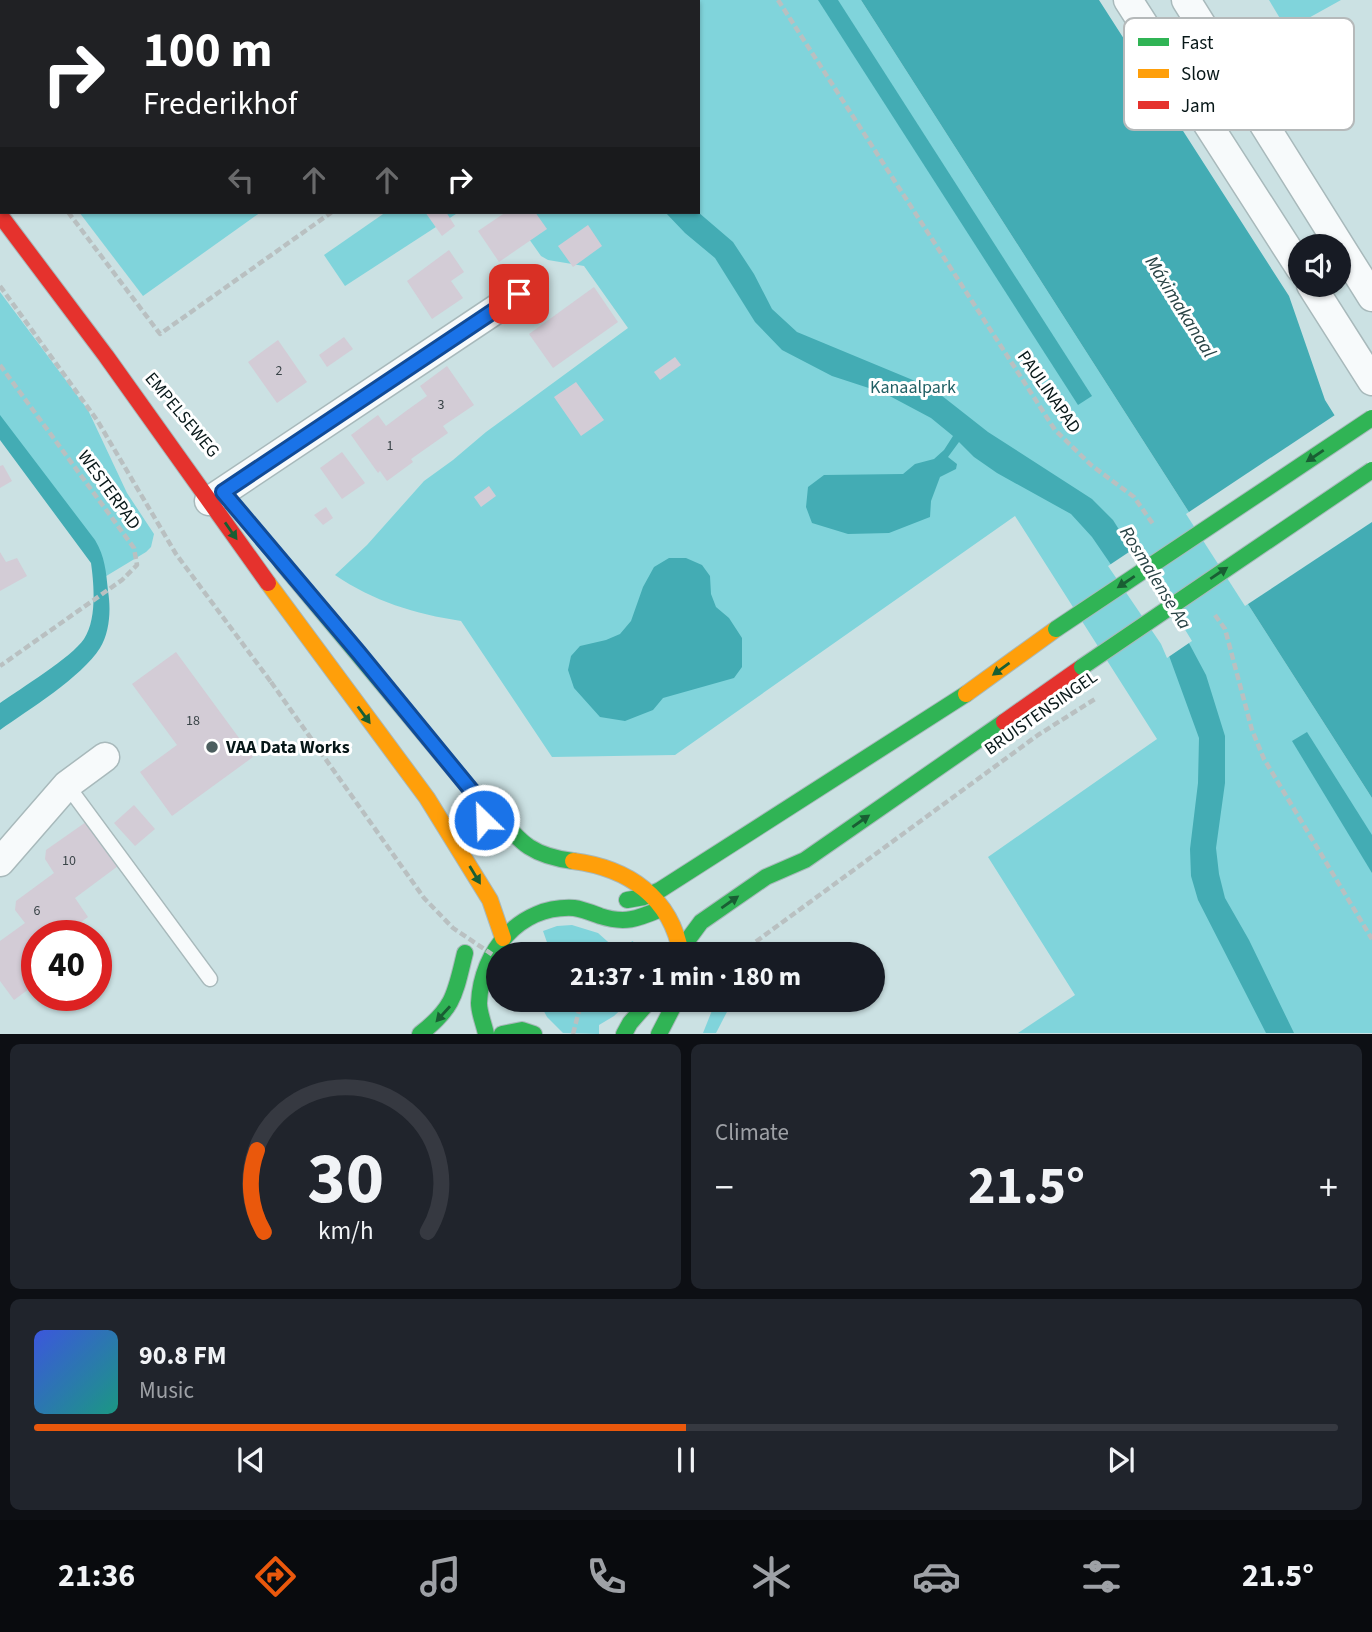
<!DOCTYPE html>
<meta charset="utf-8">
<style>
body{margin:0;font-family:"Source Sans 3",sans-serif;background:#20242c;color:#f1f3f6;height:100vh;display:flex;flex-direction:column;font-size:26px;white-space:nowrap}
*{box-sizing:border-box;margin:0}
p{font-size:23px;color:#9ea1a6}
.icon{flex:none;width:38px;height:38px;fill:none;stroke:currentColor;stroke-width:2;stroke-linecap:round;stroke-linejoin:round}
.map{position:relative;height:1034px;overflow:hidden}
.details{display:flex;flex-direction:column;gap:10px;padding:10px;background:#0d0f14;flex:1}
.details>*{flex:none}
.top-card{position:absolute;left:0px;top:0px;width:700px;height:214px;box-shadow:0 2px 5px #0004;background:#202124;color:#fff;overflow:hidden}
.tools{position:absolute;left:1288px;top:234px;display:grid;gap:14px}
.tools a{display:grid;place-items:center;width:63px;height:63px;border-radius:50%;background:#171b24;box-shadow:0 2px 5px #0004;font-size:35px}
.speed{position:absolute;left:21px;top:920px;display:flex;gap:14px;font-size:35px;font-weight:700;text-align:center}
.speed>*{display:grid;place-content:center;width:91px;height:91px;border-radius:50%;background:#171b24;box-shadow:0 2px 5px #0004;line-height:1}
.speed .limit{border:10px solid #d22;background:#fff;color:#111}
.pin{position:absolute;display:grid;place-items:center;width:60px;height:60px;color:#fff;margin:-30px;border-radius:14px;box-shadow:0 4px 10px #0006}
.me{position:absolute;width:77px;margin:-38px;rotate:336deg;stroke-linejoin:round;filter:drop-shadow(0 0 5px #0008)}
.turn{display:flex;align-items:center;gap:24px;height:147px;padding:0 28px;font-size:32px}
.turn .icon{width:91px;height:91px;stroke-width:2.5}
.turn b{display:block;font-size:49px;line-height:60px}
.lanes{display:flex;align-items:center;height:66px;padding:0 28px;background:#0003;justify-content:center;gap:35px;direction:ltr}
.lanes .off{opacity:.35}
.big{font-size:52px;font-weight:700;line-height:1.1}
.details .widget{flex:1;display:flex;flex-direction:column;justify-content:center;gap:10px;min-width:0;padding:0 24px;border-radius:10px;background:#20242c}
.details .dial{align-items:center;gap:0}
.dial svg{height:182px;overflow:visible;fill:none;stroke:#363941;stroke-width:7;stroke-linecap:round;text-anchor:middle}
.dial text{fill:#f1f3f6;stroke:none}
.song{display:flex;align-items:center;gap:21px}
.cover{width:84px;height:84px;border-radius:10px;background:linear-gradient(135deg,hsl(230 70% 55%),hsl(170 70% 35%))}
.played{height:7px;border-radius:4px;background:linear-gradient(90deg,#ea580c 50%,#363941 50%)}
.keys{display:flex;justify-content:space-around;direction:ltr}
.heat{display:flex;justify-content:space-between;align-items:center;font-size:38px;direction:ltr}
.details .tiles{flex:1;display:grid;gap:10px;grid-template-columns:1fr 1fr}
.widget:last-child{grid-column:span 2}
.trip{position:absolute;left:486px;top:942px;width:399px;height:70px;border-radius:35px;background:#171b24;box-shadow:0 2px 5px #0004;font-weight:700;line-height:70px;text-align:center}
.menu{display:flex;height:112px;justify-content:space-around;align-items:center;background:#090b0e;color:#9ea1a6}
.menu .icon{width:49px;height:49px}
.menu .active{color:#ea580c}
.menu b{font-size:32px;color:#f1f3f6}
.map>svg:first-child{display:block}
</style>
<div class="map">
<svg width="1372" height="1034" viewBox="0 0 1372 1034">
<rect width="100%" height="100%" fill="#cbe1e3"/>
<!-- green -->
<g fill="#80d4db">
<path d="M231,0H861L1372,798V1033H1018L1075,995L988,857L1157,739L1015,516L675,755L552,757L461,621C415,614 373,601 335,575L367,545L424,481L453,460L486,432L628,328L584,266L548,260L541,256L510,212H698V2H229Z"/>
<polygon points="1269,0 1341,0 1287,30"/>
<polygon points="79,212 261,212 143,296"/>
<polygon points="386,212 459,212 345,286 324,255"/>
<polygon points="0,292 88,410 127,493 154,534 151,547 146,552 98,581 101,573 0,429"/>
<polygon points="572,925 598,933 616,949 633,941 637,954 541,954 549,948 543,931 557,926"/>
<polygon points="520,999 632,999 614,1016 599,1025 599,1034 563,1033 547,1017 538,1000"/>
<polygon points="715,1003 729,1008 716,1033 703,1033"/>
</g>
<!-- water -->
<g fill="#43acb4">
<polygon points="818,0 838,0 1092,396 1078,405"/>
<polygon points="861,0 1099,0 1289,296 1325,400 1372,475 1372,798"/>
<polygon points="665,212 698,212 733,242 754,274 772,309 797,332 932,388 988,432 1092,499 1113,520 1183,632 1206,675 1225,736 1225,783 1216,848 1219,874 1225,898 1249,940 1294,1033 1266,1033 1198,900 1191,876 1190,849 1198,783 1199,738 1164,642 1092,537 1071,514 997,473 974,457 959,442 948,457 957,464 956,469 940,477 931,501 930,517 889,533 848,534 812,523 806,507 808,487 824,475 903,474 915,464 934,459 944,450 953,436 931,418 884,393 832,376 782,350 755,322 715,258 685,233"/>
<path d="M0,415L95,540C105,557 106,571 108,591C111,609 110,632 100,648C82,677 28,710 0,730V703C20,689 72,657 84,639C97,620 94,584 91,563L0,440Z"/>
<polygon points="669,558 686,558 702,565 710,576 711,594 716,607 729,618 742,638 742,667 734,678 663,698 653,710 625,721 600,717 574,688 568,670 571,656 580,646 606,640 620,634 631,621 643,587 654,567"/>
<polygon points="1307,732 1372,835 1372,873 1292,741"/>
</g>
<!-- pier -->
<g fill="#cbe1e3">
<polygon points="1338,413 1372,469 1372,522 1245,606 1186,514"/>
<polygon points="1135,548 1192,641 1167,658 1161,644 1108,566"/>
</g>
<!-- building -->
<g fill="#d3ccd6">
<polygon points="425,212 446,212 455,226 442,236"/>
<polygon points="506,212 535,212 547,229 499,262 478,231"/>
<polygon points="588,225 602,246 573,267 558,246"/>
<polygon points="449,250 464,272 451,281 463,298 432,319 407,281"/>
<polygon points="594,287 618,322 553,368 529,334"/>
<polygon points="344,337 353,349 327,367 319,355"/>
<polygon points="278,340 307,382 277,403 248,362"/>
<polygon points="675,357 681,365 660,380 654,372"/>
<polygon points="447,366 474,405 443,426 448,433 411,459 413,462 387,481 380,471 378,473 351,435 378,415 386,426 406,411 427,396 420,386"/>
<polygon points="576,382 604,420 581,436 554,397"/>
<polygon points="342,452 365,483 342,499 320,468"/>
<polygon points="3,465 12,481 0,488 0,466"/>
<polygon points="489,486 496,496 481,507 474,497"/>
<polygon points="326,507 333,518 323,525 314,515"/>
<polygon points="0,552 6,562 17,558 27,576 0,591"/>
<polygon points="176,652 253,757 172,816 140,772 177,745 132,684"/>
<polygon points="134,805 155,829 135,846 114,823"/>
<polygon points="86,822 118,866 75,898 88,917 62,936 37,936 37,983 14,1000 0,981 0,941 25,923 15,910 16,901 54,873 45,859 46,850"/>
</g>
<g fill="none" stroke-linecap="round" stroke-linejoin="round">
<defs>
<polyline id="lane" points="67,785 210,979"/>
<g id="street">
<polyline points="1128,0 1300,268"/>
<polyline points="1186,0 1372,297"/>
<polyline points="1311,285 1372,381"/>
<polyline points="209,501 519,294"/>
<polyline points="0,862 67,785 105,757"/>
</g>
<g id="fast">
<path d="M282,563L471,790C515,823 510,853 573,861"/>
<polyline points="627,900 644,897 660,890 966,694"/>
<polyline points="681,949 701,922 766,877 805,860 1004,722"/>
<path d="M420,1034C455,1007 455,993 465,953"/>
<path d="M486,1034C484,1024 479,1013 479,1003C481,951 520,905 574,908C582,909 592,913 600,916C625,924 637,919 661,909"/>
<polyline points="502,1034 522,1030 534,1034"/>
<polyline points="624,1034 630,1023 651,999"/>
<polyline points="659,1034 677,999"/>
</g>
<g id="slow">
<polyline points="268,583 427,798 490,900 503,938"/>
<polyline points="966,694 1056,629"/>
<path d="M573,861C628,868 671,897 681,954"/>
</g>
<g id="jam">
<polyline points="0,215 106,356 268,583"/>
<polyline points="1004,722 1082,667"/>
</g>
</defs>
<!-- lane casing -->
<use href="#lane" stroke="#a8b9bb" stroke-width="17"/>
<!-- street casing -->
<use href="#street" stroke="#a8b9bb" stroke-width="31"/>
<!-- fast casing -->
<use href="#fast" stroke="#a8b9bb" stroke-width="18"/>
<!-- slow casing -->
<use href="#slow" stroke="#a8b9bb" stroke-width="18"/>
<!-- jam casing -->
<use href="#jam" stroke="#a8b9bb" stroke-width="18"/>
<!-- path -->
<g stroke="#b9c0c1" stroke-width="4.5" stroke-dasharray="7 3.5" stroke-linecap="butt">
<polyline points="778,0 1055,430 1091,465 1134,497 1153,524"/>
<polyline points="600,2 601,0"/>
<polyline points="0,124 2,125"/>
<polyline points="68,212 160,334 332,212"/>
<polyline points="0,286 97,420 176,554 271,682"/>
<polyline points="0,365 134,548 137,565 122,580 0,666"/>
<polyline points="1215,615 1225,629 1252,730 1264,759 1372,939"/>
<polyline points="573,1034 582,999"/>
</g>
<!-- lane -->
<use href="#lane" stroke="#f7fafb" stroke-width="14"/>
<!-- street -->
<use href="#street" stroke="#f7fafb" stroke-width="28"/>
<!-- fast -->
<use href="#fast" stroke="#30b455" stroke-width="16"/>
<!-- slow -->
<use href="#slow" stroke="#ff9f0a" stroke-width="16"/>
<!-- jam -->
<use href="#jam" stroke="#e5322d" stroke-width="16"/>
<defs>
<g id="fast-bridge">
<polyline points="1056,629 1372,418"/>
<polyline points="1082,667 1372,470"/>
</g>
</defs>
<!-- fast-bridge casing -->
<use href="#fast-bridge" stroke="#a8b9bb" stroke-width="18" stroke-linecap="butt"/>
<!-- path-bridge -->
<g stroke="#b9c0c1" stroke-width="4.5" stroke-dasharray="7 3.5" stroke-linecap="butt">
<polyline points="271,682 424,898 453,928 499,959"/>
<polyline points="739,954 1038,735 1095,699"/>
</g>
<!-- fast-bridge -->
<use href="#fast-bridge" stroke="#30b455" stroke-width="16"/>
</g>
<!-- one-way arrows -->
<defs><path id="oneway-solid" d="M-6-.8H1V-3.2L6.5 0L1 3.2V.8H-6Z" transform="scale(1.75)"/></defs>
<g fill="#195e33">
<use href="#oneway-solid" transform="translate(1315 456) rotate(146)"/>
<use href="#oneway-solid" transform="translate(231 531) rotate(55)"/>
<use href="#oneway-solid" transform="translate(1219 573) rotate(-34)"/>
<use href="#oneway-solid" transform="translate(1126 582) rotate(146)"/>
<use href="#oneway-solid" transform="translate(1001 669) rotate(144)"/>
<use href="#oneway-solid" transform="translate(364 715) rotate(54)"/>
<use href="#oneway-solid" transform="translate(861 821) rotate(-35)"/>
<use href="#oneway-solid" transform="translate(475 875) rotate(59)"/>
<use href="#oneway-solid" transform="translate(730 902) rotate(-35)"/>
<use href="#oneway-solid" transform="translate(443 1014) rotate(132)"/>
</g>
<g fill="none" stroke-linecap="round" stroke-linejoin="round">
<defs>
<polyline id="route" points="484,820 471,790 358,652 223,492 519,294"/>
</defs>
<!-- route casing -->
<use href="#route" stroke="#114b97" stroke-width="18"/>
<!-- route -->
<use href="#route" stroke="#1a73e8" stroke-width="12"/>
</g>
<!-- markers -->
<circle fill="#4c5e5f" stroke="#fff" stroke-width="2.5" cx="212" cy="747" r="7"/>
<g text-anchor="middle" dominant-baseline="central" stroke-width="6" stroke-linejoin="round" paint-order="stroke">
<!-- number labels -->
<g font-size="14" fill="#3a4448">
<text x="279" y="371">2</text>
<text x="441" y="405">3</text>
<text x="390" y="446">1</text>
<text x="193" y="721">18</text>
<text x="69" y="861">10</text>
<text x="37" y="911">6</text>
</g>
<!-- park labels -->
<g font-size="18" fill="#1f5f64" stroke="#fff">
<text x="913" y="387">Kanaalpark</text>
</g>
<!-- street labels -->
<g font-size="18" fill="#071718" stroke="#fff">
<text transform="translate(1049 392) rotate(55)">PAULINAPAD</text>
<text transform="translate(182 415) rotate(50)">EMPELSEWEG</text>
<text transform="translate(109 490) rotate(54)">WESTERPAD</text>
<text transform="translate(1041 713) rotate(-35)">BRUISTENSINGEL</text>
</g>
<!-- poi labels -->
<g font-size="18" font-weight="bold" fill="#071718" stroke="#fff" text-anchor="start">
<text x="226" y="747">VAA Data Works</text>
</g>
<!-- water labels -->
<g font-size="19" font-style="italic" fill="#294345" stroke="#fff">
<text transform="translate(1180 307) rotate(58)">Máximakanaal</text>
<text transform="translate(1155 578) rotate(58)">Rosmalense Aa</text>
</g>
</g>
<!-- legend -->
<rect x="1124" y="18" width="230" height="112" rx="10" fill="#fff" stroke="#b5b9ba" stroke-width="2"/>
<rect x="1138" y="38" width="31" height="8" fill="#30b455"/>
<rect x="1138" y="69" width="31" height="9" fill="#ff9f0a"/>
<rect x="1138" y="101" width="31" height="8" fill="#e5322d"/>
<g font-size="19" fill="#071718">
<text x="1181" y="49">Fast</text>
<text x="1181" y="80">Slow</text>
<text x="1181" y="112">Jam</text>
</g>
</svg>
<div class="tools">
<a><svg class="icon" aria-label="sound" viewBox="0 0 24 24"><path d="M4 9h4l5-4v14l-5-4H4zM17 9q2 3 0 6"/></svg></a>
</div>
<div class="speed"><div class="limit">40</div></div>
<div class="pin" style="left:519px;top:294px;background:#d93025"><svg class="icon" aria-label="arrive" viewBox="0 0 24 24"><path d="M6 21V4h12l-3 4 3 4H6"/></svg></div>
<svg class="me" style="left:484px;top:820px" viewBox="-20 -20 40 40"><circle r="17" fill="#1a73e8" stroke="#fff" stroke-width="3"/><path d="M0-11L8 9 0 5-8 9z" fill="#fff"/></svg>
<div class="trip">21:37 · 1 min · 180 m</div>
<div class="top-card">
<div class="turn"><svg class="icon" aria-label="right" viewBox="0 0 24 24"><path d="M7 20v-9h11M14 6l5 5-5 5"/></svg><div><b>100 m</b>Frederikhof</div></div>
<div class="lanes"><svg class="icon off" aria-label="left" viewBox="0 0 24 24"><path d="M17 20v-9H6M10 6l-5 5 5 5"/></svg><svg class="icon off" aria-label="ahead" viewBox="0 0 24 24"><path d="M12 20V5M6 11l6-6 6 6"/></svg><svg class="icon off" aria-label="ahead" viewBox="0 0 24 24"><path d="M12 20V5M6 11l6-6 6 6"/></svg><svg class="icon" aria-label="right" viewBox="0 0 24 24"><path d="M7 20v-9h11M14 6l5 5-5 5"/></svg></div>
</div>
</div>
<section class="details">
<div class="tiles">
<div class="widget dial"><svg viewBox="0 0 100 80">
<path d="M14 69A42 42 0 1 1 86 69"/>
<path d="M14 69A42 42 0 0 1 11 33" stroke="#ea580c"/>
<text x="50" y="56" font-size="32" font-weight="700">30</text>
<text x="50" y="72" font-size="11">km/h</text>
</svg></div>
<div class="widget"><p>Climate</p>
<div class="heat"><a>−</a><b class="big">21.5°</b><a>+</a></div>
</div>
<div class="widget">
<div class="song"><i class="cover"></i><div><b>90.8 FM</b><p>Music</p></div></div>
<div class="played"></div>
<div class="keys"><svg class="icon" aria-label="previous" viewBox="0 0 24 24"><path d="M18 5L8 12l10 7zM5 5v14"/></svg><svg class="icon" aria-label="pause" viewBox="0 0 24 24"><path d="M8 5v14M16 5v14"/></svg><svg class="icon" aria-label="next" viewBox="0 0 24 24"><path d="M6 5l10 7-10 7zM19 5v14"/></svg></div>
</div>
</div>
</section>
<nav class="menu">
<b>21:36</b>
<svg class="icon active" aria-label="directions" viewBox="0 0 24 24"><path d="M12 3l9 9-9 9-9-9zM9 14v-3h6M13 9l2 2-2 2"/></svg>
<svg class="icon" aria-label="music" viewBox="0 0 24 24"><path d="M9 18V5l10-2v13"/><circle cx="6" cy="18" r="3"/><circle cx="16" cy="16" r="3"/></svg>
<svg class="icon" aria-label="phone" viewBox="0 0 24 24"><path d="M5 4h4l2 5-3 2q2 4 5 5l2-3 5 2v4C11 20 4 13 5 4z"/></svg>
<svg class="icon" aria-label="climate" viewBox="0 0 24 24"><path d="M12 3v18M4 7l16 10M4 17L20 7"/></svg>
<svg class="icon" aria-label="car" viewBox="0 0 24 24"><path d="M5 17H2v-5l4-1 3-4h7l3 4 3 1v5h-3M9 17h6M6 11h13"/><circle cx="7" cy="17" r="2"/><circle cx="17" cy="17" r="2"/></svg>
<svg class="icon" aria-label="filters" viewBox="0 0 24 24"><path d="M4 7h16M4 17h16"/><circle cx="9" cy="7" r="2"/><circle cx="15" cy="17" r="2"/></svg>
<b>21.5°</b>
</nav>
